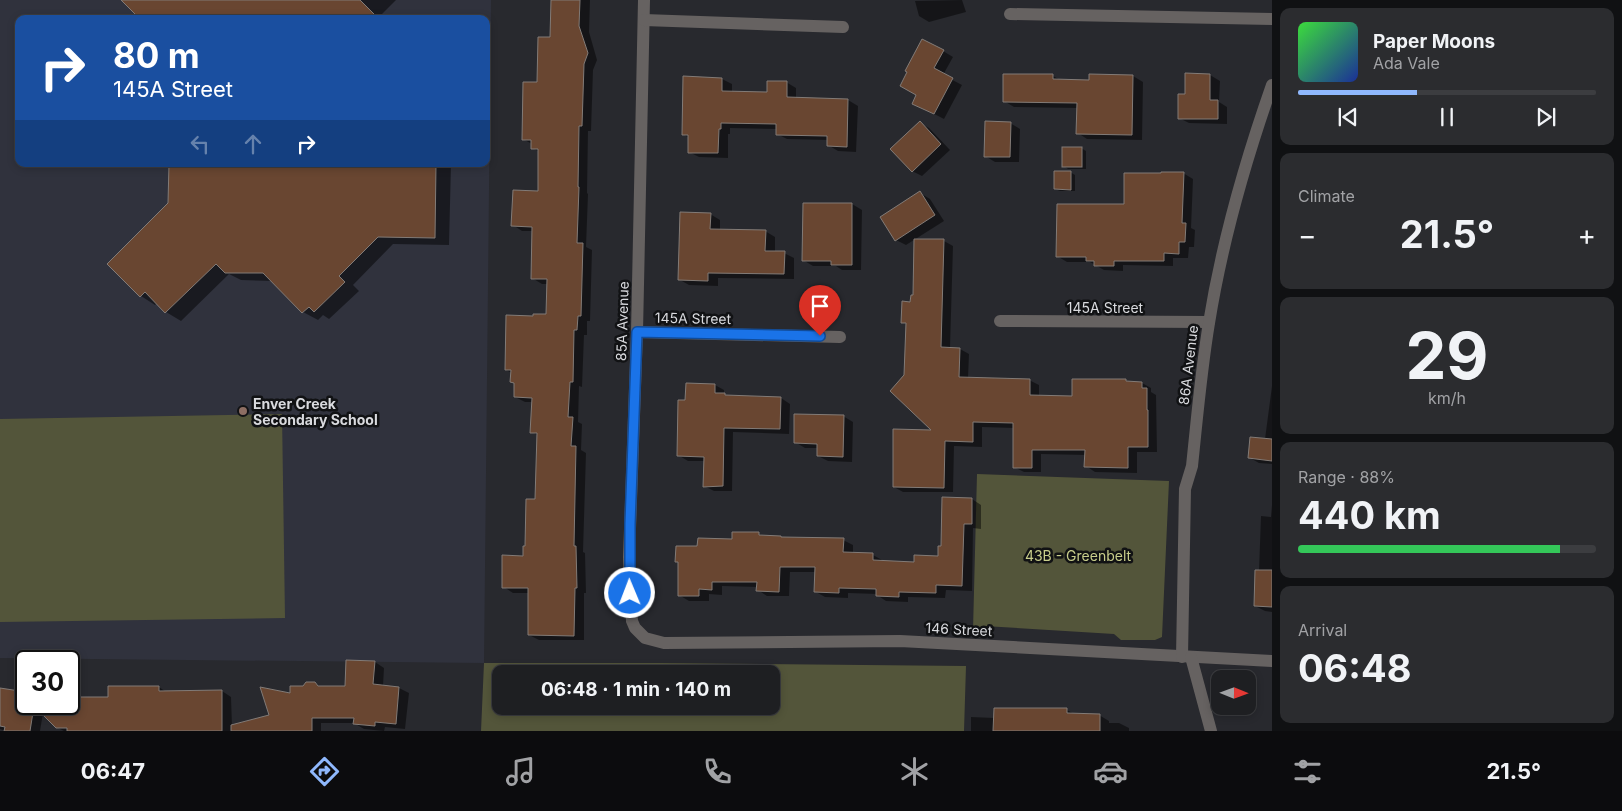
<!DOCTYPE html>
<meta charset="utf-8">
<style>
body{margin:0;font-family:Inter,sans-serif;background:#2b2c2f;color:#f1f3f6;height:100vh;display:flex;flex-direction:column;font-size:19px;white-space:nowrap}
*{box-sizing:border-box;margin:0}
p{font-size:16px;color:#a1a2a5}
.icon{flex:none;width:28px;height:28px;fill:none;stroke:currentColor;stroke-width:2;stroke-linecap:round;stroke-linejoin:round}
.map{position:relative;flex:1;overflow:hidden}
.drawer{display:flex;flex-direction:column;gap:8px;padding:8px;background:#101113;width:350px}
.drawer>*{flex:none}
.top-card{position:absolute;left:15px;top:15px;width:475px;height:152px;border-radius:10px;box-shadow:0 2px 8px #0003,0 0 0 1px #3c3d40;background:#1a4fa0;color:#fff;overflow:hidden}
.needle{width:32px;rotate:91deg}
.fabs{position:absolute;left:1211px;top:670px;display:grid;gap:10px}
.fabs a{display:grid;place-items:center;width:45px;height:45px;border-radius:10px;background:#1e1f22;box-shadow:0 2px 8px #0003,0 0 0 1px #3c3d40;font-size:25px}
.speed{position:absolute;left:15px;top:650px;display:flex;gap:10px;font-size:25px;font-weight:700;text-align:center}
.speed>*{display:grid;place-content:center;width:65px;height:65px;border-radius:50%;background:#1e1f22;box-shadow:0 2px 8px #0003,0 0 0 1px #3c3d40;line-height:1}
.speed .limit{border:2px solid #111;border-radius:8px;background:#fff;color:#111}
.pin{position:absolute;display:grid;place-items:center;width:42px;height:42px;color:#fff;margin:-51px -21px;border-radius:50% 50% 50% 0;rotate:-45deg;box-shadow:0 0 5px #0007}
.pin .icon{rotate:45deg}
.me{position:absolute;width:55px;margin:-28px;rotate:359deg;stroke-linejoin:round;filter:drop-shadow(0 0 4px #0008)}
.turn{display:flex;align-items:center;gap:18px;height:105px;padding:0 15px;font-size:22px}
.turn .icon{width:65px;height:65px;stroke-width:2.5}
.turn b{display:block;font-size:35px;line-height:42px}
.lanes{display:flex;align-items:center;height:48px;padding:0 15px;background:#0003;justify-content:center;gap:25px;direction:ltr}
.lanes .off{opacity:.35}
.big{font-size:38px;font-weight:700;line-height:1.1}
.drawer .card{flex:1;display:flex;flex-direction:column;justify-content:center;gap:8px;min-width:0;padding:0 18px;border-radius:10px;background:#2b2c2f}
.drawer .dial{align-items:center;gap:0}
.dial b{font-size:65px;line-height:1}
.song{display:flex;align-items:center;gap:15px}
.cover{width:60px;height:60px;border-radius:8px;background:linear-gradient(135deg,hsl(120 70% 55%),hsl(230 70% 35%))}
.played{height:5px;border-radius:2px;background:linear-gradient(90deg,#8fb8fd 40%,#3c3d40 40%)}
.keys{display:flex;justify-content:space-around;direction:ltr}
.heat{display:flex;justify-content:space-between;align-items:center;font-size:28px;direction:ltr}
.charge{height:8px;border-radius:4px;background:linear-gradient(90deg,#34c759 88%,#3c3d40 0)}
.trip{position:absolute;left:492px;top:665px;width:288px;height:50px;border-radius:10px;background:#1e1f22;box-shadow:0 2px 8px #0003,0 0 0 1px #3c3d40;font-weight:700;line-height:50px;text-align:center}
.menu{display:flex;height:80px;justify-content:space-around;align-items:center;background:#0c0c0e;color:#a1a2a5}
.menu .icon{width:35px;height:35px}
.menu .active{color:#8fb8fd}
.menu b{font-size:22px;color:#f1f3f6}
main{display:flex;flex:1;min-height:0}
.map>svg:first-child{display:block}
</style>
<main>
<div class="map">
<svg width="1272" height="731" viewBox="0 0 1272 731">
<rect width="100%" height="100%" fill="#28292e"/>
<!-- built -->
<path fill="#30323d" fill-rule="evenodd" d="M0,0H491L484,663L0,658ZM19,19H486V164H19Z"/>
<!-- green -->
<g fill="#53553a" fill-rule="evenodd">
<polygon points="282,414 285,618 0,622 0,419"/>
<polygon points="977,474 1169,481 1162,637 1155,640 1121,640 1114,634 984,626 973,630"/>
<path d="M484,663H660L966,666L964,731H481ZM501,674H771V706H501Z"/>
</g>
<!-- shadow -->
<g fill="#0007">
<polygon points="123,0 396,0 380,16 384,19 141,19"/>
<polygon points="552,0 590,0 589,32 597,60 593,70 591,131 588,131 587,193 588,194 586,247 592,250 590,321 587,321 587,335 584,335 582,387 579,386 578,422 582,424 581,450 586,453 583,552 585,553 586,593 584,593 584,640 539,640 529,635 530,593 513,593 504,587 524,557 536,500 539,436 532,432 533,402 525,402 515,397 516,384 511,382 512,373 506,370 534,317 547,315 548,284 542,284 532,278 533,231 522,231 513,225 539,193 540,152 532,148 532,144 523,139 552,38"/>
<polygon points="962,0 966,12 929,22 919,16 915,1"/>
<polygon points="943,51 953,57 943,75 962,85 944,119 913,103"/>
<polygon points="1004,75 1053,76 1062,81 1090,81 1133,76 1143,82 1142,140 1087,139 1078,133 1078,108 1014,107 1004,101"/>
<polygon points="1210,75 1220,81 1219,102 1227,107 1227,124 1189,123 1179,118 1186,95"/>
<polygon points="722,79 732,84 732,92 768,93 786,82 796,88 796,99 848,100 858,106 856,152 838,151 828,145 828,140 787,139 777,134 777,129 730,128 730,134 728,134 728,158 699,157 689,152 689,138 683,134"/>
<polygon points="920,123 929,128 950,150 922,176 912,171"/>
<polygon points="1010,123 1020,129 1019,162 995,162 985,156"/>
<polygon points="1081,148 1086,151 1086,169 1068,169 1064,166"/>
<polygon points="169,164 451,164 449,245 393,244 353,285 359,291 329,319 323,315 318,320 303,312 273,281 241,280 229,274 181,321 166,312 157,303 155,305 141,296 109,264 170,203"/>
<polygon points="1070,172 1075,175 1075,191 1060,191 1055,189"/>
<polygon points="1183,173 1193,179 1191,228 1195,230 1194,247 1189,247 1188,258 1173,258 1173,266 1123,265 1123,271 1104,270 1090,262 1067,262 1057,256 1125,206"/>
<polygon points="920,193 930,199 944,221 906,245 896,240"/>
<polygon points="852,204 862,210 861,270 842,270 836,266 813,266 803,260"/>
<polygon points="710,214 720,220 720,230 765,231 775,237 775,252 784,253 794,258 794,279 718,278 718,286 689,285 680,280"/>
<polygon points="944,241 953,246 950,348 960,349 969,354 968,378 1029,380 1039,385 1039,397 1073,397 1074,380 1126,380 1130,383 1142,383 1151,388 1151,392 1156,395 1157,452 1137,452 1137,473 1095,472 1086,466 1086,455 1041,454 1041,472 1024,472 1014,467 1014,428 982,427 982,447 954,446 953,492 903,492 894,487 934,431 905,376 908,325 903,322 914,296"/>
<polygon points="715,385 724,390 724,395 728,397 781,398 790,404 789,434 733,432 732,491 714,491 704,486 705,461 688,461 678,455 687,402"/>
<polygon points="1272,386 1272,464 1259,463 1250,458 1265,439"/>
<polygon points="843,416 853,422 852,462 828,461 818,456 818,448 805,448 795,442"/>
<polygon points="972,499 981,505 981,529 973,528 972,591 946,590 945,598 908,597 908,602 886,601 877,595 877,594 848,593 848,598 825,597 816,592 816,572 790,572 789,596 767,596 758,590 758,587 722,586 722,595 709,594 709,601 689,601 679,595 679,563 677,561 699,547 759,534 764,536 784,539 843,540 853,545 853,554 873,555 882,560 882,562 915,563 939,557 942,547"/>
<polygon points="1272,505 1272,612 1265,611 1255,606 1259,571 1261,516 1271,517"/>
<polygon points="375,662 384,668 383,686 399,688 409,693 405,729 385,727 384,731 364,729 354,723 321,723 321,731 64,731 56,727 43,713 40,731 5,731 0,729 0,689 26,694 26,704 69,704 69,699 110,698 159,687 166,692 222,691 231,697 232,726 270,716 291,695 303,687 315,683 320,687 347,687"/>
<polygon points="1067,710 1076,715 1099,715 1109,721 1109,723 1119,723 1129,728 1129,731 971,731 971,717 995,718"/>
</g>
<!-- building -->
<g fill="#694631" stroke="#827b77">
<polygon points="121,0 360,0 379,19 140,19"/>
<polygon points="551,0 580,0 579,26 588,53 584,64 582,126 579,126 578,187 579,187 577,243 583,243 581,316 578,316 577,330 574,330 573,382 570,382 568,417 573,417 571,446 576,446 574,546 576,546 577,588 575,588 574,636 528,635 528,588 502,588 502,555 523,556 523,546 525,546 526,499 535,499 537,433 530,433 532,398 514,397 514,383 510,382 511,370 505,370 506,315 533,316 533,314 546,314 547,279 531,279 532,227 511,226 513,190 538,191 538,149 531,149 531,140 522,140 523,82 537,82 538,37 550,37"/>
<polygon points="922,39 944,50 934,68 953,78 934,114 912,104 916,95 900,86 907,72 905,71"/>
<polygon points="1185,73 1210,74 1210,100 1218,100 1218,119 1178,119 1178,94 1185,94"/>
<polygon points="1003,74 1053,74 1053,79 1089,80 1089,74 1133,75 1132,135 1076,134 1077,103 1003,102"/>
<polygon points="683,76 722,78 722,91 767,92 767,81 787,81 787,97 848,99 847,147 827,146 827,136 776,135 776,124 721,123 721,129 719,129 718,153 688,153 688,135 682,135"/>
<polygon points="920,121 941,144 912,172 890,149"/>
<polygon points="985,121 1011,122 1010,157 984,157"/>
<rect x="1062" y="147" width="20" height="20"/>
<polygon points="169,164 436,164 435,238 378,237 339,276 345,282 314,312 309,307 302,313 263,273 225,273 216,264 165,313 145,292 140,297 107,264 168,203"/>
<polygon points="1054,171 1071,171 1071,190 1054,189"/>
<polygon points="1161,172 1184,172 1182,223 1186,223 1185,242 1179,242 1179,254 1164,253 1164,261 1114,261 1114,266 1094,266 1094,261 1086,261 1086,257 1056,257 1057,204 1124,204 1124,173 1161,173"/>
<polygon points="920,191 935,215 895,241 880,217"/>
<polygon points="803,203 852,203 852,265 831,265 831,261 802,261"/>
<polygon points="680,212 711,213 710,229 766,230 765,251 785,251 784,274 708,273 708,281 678,280"/>
<polygon points="914,239 944,239 941,347 960,348 959,377 1030,379 1030,395 1072,396 1072,379 1126,379 1126,381 1142,382 1142,388 1147,388 1147,410 1148,410 1148,447 1128,447 1128,468 1084,467 1085,450 1032,450 1032,468 1013,468 1013,423 973,422 973,442 945,441 944,488 893,487 893,429 931,430 890,391 904,375 906,323 901,323 902,301 910,302 911,295 913,295"/>
<polygon points="686,383 715,384 715,393 725,393 725,395 781,397 780,429 724,428 723,486 703,487 704,457 677,456 678,400 685,400"/>
<polygon points="794,414 844,415 843,457 817,456 817,444 794,443"/>
<polygon points="1250,437 1272,439 1272,461 1248,458"/>
<polygon points="942,497 972,498 972,524 964,524 962,586 936,585 936,593 899,592 899,597 876,596 876,589 839,588 839,593 814,592 815,567 780,567 779,592 756,591 757,582 712,582 712,590 699,589 699,596 678,596 678,562 675,562 676,546 697,546 698,538 732,539 732,532 759,532 759,535 781,536 781,537 844,538 843,552 873,553 873,560 914,562 914,555 938,556 938,546 941,546"/>
<polygon points="1255,570 1272,570 1272,607 1254,606"/>
<polygon points="346,660 375,661 373,684 399,687 396,724 375,722 375,726 353,724 354,718 312,718 312,731 231,731 231,725 269,715 260,687 290,693 290,686 303,686 306,682 315,682 318,686 345,686"/>
<polygon points="108,686 159,686 159,691 222,690 222,731 67,731 67,728 56,728 34,706 30,731 4,731 5,727 0,726 0,688 26,692 26,704 69,704 69,697 108,697"/>
<polygon points="994,708 1067,708 1067,713 1100,714 1100,731 993,731"/>
</g>
<g fill="none" stroke-linecap="round" stroke-linejoin="round">
<!-- minor -->
<g stroke="#666261" stroke-width="12">
<polyline points="644,0 637,332 629,557 630,593 632,621 635,628 645,638 664,643 900,641 1272,661"/>
<polyline points="1010,14 1272,19"/>
<polyline points="644,20 843,27"/>
<polyline points="1000,321 1209,322"/>
<polyline points="637,332 840,337"/>
<path d="M1182,657L1185,489L1192,466C1197,419 1201,371 1209,323C1222,242 1245,162 1272,85"/>
<polyline points="1191,657 1211,731"/>
</g>
</g>
<g fill="none" stroke-linecap="round" stroke-linejoin="round">
<defs>
<polyline id="route" points="630,593 630,524 637,332 820,336"/>
</defs>
<!-- route casing -->
<use href="#route" stroke="#114b97" stroke-width="12"/>
<!-- route -->
<use href="#route" stroke="#1a73e8" stroke-width="9"/>
</g>
<!-- markers -->
<circle fill="#8d6e63" stroke="#111214" stroke-width="2" cx="243" cy="411" r="5"/>
<g text-anchor="middle" dominant-baseline="central" stroke-width="5" stroke-linejoin="round" paint-order="stroke">
<!-- street labels -->
<g font-size="14" fill="#d9dade" stroke="#111214">
<text x="1105" y="307">145A Street</text>
<text transform="translate(693 318) rotate(1)">145A Street</text>
<text transform="translate(622 321) rotate(-88)">85A Avenue</text>
<text transform="translate(1188 365) rotate(-83)">86A Avenue</text>
<text transform="translate(959 629) rotate(3)">146 Street</text>
</g>
<!-- poi labels -->
<g font-size="14" font-weight="bold" fill="#d9dade" stroke="#111214" text-anchor="start">
<text x="253" y="403">Enver Creek<tspan x="253" dy="16">Secondary School</tspan></text>
</g>
<!-- park labels -->
<g font-size="14" fill="#c9ce8b" stroke="#111214">
<text x="1078" y="555">43B - Greenbelt</text>
</g>
</g>
</svg>
<div class="fabs">
<a><svg class="needle" viewBox="-14 -14 28 28"><path d="M0-13l5 13h-10z" fill="#e53935"/><path d="M0 13l5-13h-10z" fill="#a1a2a5"/></svg></a>
</div>
<div class="speed"><div class="limit">30</div></div>
<div class="pin" style="left:820px;top:336px;background:#d93025"><svg class="icon" aria-label="arrive" viewBox="0 0 24 24"><path d="M6 21V4h12l-3 4 3 4H6"/></svg></div>
<svg class="me" style="left:630px;top:593px" viewBox="-20 -20 40 40"><circle r="17" fill="#1a73e8" stroke="#fff" stroke-width="3"/><path d="M0-11L8 9 0 5-8 9z" fill="#fff"/></svg>
<div class="trip">06:48 · 1 min · 140 m</div>
<div class="top-card">
<div class="turn"><svg class="icon" aria-label="right" viewBox="0 0 24 24"><path d="M7 20v-9h11M14 6l5 5-5 5"/></svg><div><b>80 m</b>145A Street</div></div>
<div class="lanes"><svg class="icon off" aria-label="left" viewBox="0 0 24 24"><path d="M17 20v-9H6M10 6l-5 5 5 5"/></svg><svg class="icon off" aria-label="ahead" viewBox="0 0 24 24"><path d="M12 20V5M6 11l6-6 6 6"/></svg><svg class="icon" aria-label="right" viewBox="0 0 24 24"><path d="M7 20v-9h11M14 6l5 5-5 5"/></svg></div>
</div>
</div>
<section class="drawer">
<div class="card">
<div class="song"><i class="cover"></i><div><b>Paper Moons</b><p>Ada Vale</p></div></div>
<div class="played"></div>
<div class="keys"><svg class="icon" aria-label="previous" viewBox="0 0 24 24"><path d="M18 5L8 12l10 7zM5 5v14"/></svg><svg class="icon" aria-label="pause" viewBox="0 0 24 24"><path d="M8 5v14M16 5v14"/></svg><svg class="icon" aria-label="next" viewBox="0 0 24 24"><path d="M6 5l10 7-10 7zM19 5v14"/></svg></div>
</div>
<div class="card"><p>Climate</p>
<div class="heat"><a>−</a><b class="big">21.5°</b><a>+</a></div>
</div>
<div class="card dial"><b>29</b><p>km/h</p></div>
<div class="card"><p>Range · 88%</p><b class="big">440 km</b><div class="charge"></div></div>
<div class="card"><p>Arrival</p><b class="big">06:48</b></div>
</section>
</main>
<nav class="menu">
<b>06:47</b>
<svg class="icon active" aria-label="directions" viewBox="0 0 24 24"><path d="M12 3l9 9-9 9-9-9zM9 14v-3h6M13 9l2 2-2 2"/></svg>
<svg class="icon" aria-label="music" viewBox="0 0 24 24"><path d="M9 18V5l10-2v13"/><circle cx="6" cy="18" r="3"/><circle cx="16" cy="16" r="3"/></svg>
<svg class="icon" aria-label="phone" viewBox="0 0 24 24"><path d="M5 4h4l2 5-3 2q2 4 5 5l2-3 5 2v4C11 20 4 13 5 4z"/></svg>
<svg class="icon" aria-label="climate" viewBox="0 0 24 24"><path d="M12 3v18M4 7l16 10M4 17L20 7"/></svg>
<svg class="icon" aria-label="car" viewBox="0 0 24 24"><path d="M5 17H2v-5l4-1 3-4h7l3 4 3 1v5h-3M9 17h6M6 11h13"/><circle cx="7" cy="17" r="2"/><circle cx="17" cy="17" r="2"/></svg>
<svg class="icon" aria-label="filters" viewBox="0 0 24 24"><path d="M4 7h16M4 17h16"/><circle cx="9" cy="7" r="2"/><circle cx="15" cy="17" r="2"/></svg>
<b>21.5°</b>
</nav>
